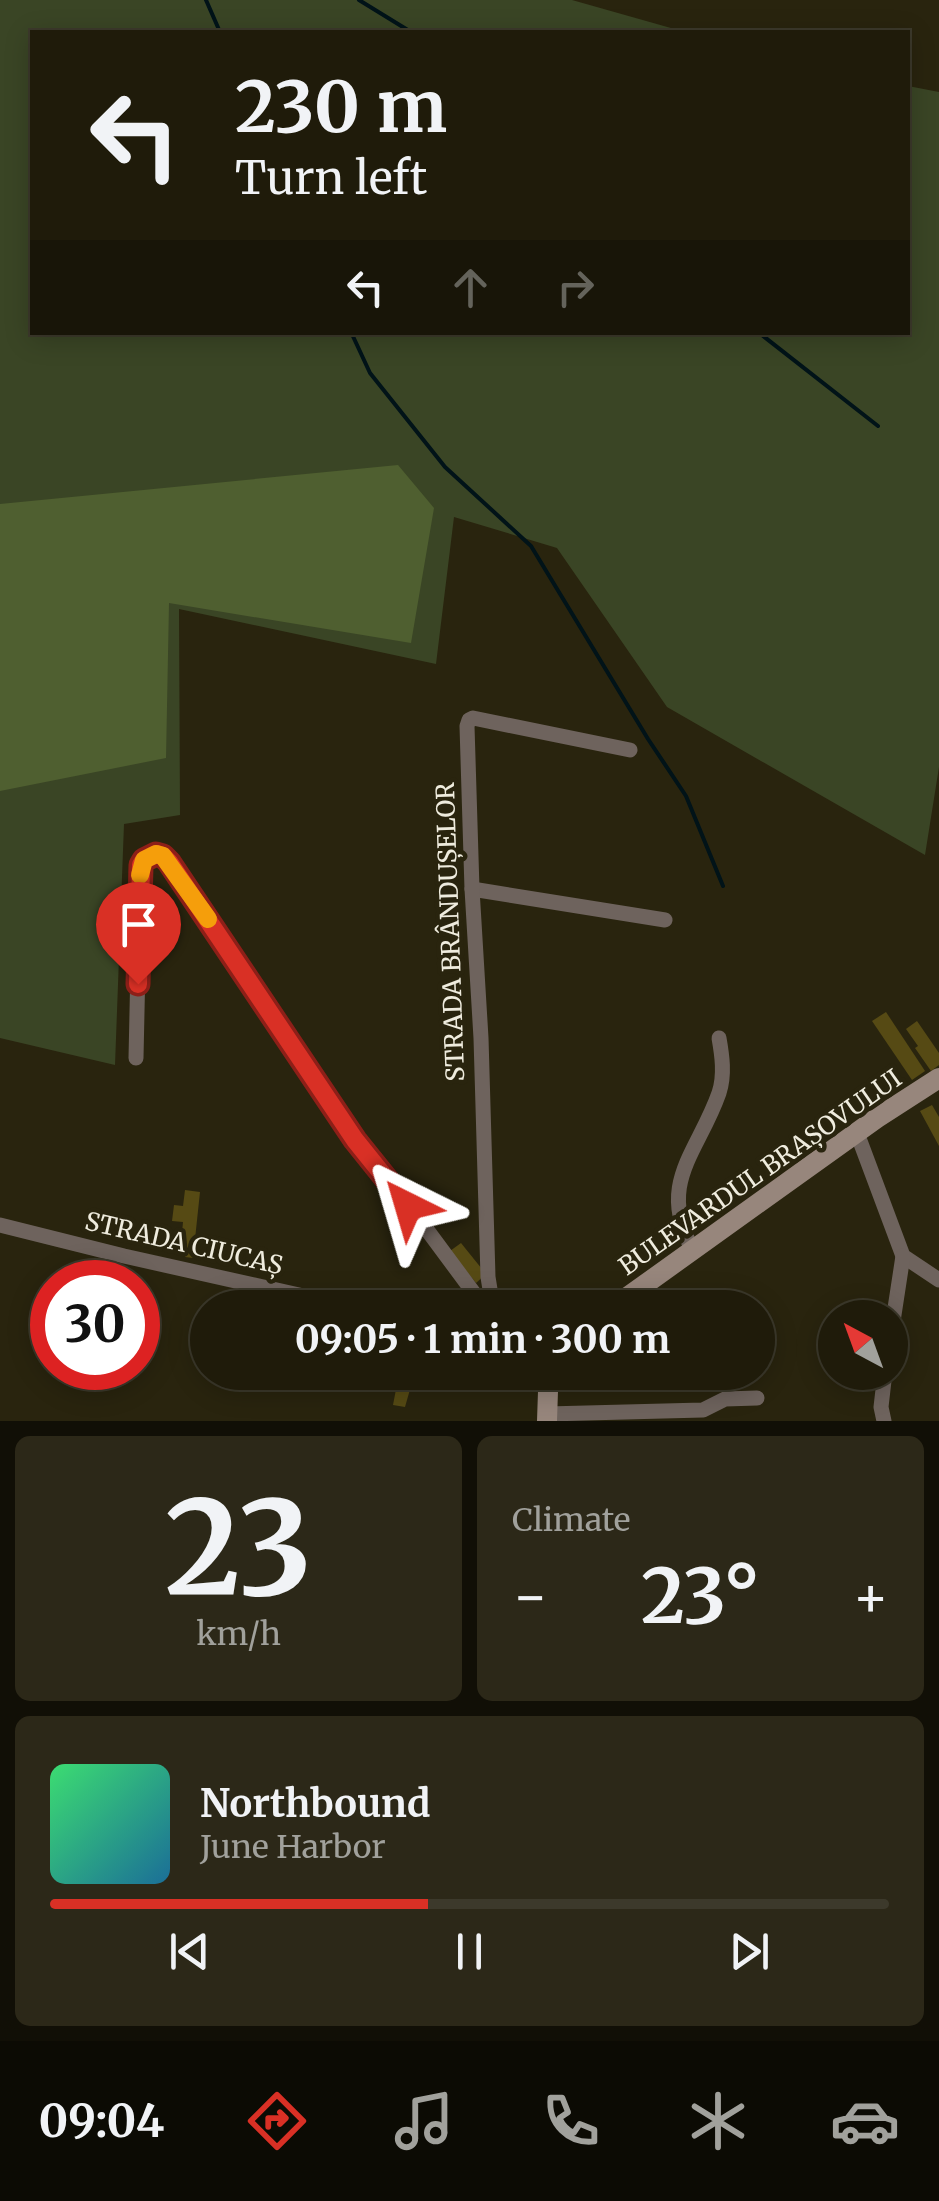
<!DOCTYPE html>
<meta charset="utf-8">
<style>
body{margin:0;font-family:Merriweather,serif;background:#2c2818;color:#f1f3f6;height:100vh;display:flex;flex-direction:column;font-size:38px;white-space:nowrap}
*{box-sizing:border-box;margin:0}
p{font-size:32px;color:#a1a19c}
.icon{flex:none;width:55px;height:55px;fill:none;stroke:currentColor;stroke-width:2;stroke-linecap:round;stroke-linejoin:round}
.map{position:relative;height:1421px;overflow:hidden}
.drawer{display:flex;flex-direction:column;gap:15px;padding:15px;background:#110f06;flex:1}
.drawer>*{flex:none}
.hud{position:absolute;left:30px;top:30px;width:880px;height:305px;border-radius:0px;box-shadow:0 5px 25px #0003,0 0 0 2px #3c392b;background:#1f1b0a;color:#f1f3f6;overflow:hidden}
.needle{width:65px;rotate:319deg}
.controls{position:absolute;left:818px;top:1300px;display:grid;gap:20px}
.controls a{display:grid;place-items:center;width:90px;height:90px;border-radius:50%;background:#1f1b0a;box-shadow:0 5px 25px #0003,0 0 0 2px #3c392b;font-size:50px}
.speed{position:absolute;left:30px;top:1260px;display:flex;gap:20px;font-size:50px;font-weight:700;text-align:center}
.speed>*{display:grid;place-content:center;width:130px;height:130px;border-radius:50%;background:#1f1b0a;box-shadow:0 5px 25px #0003,0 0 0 2px #3c392b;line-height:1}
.speed .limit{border:15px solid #d22;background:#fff;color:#111}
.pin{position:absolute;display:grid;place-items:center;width:85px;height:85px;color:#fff;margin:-102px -42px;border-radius:50% 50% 50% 0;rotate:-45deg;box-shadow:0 0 10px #0007}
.pin .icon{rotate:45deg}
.me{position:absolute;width:110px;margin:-55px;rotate:320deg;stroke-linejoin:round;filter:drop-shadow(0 0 8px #0008)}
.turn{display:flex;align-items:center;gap:35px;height:210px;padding:0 40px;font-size:45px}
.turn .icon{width:130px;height:130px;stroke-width:2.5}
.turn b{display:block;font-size:70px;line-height:85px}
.lanes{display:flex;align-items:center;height:95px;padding:0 40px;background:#0003;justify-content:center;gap:50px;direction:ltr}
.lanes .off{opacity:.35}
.big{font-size:75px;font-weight:700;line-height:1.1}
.drawer .card{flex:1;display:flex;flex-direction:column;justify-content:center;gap:15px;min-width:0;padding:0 35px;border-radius:15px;background:#2c2818}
.drawer .dial{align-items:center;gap:0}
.dial b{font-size:130px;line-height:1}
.song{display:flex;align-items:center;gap:30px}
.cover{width:120px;height:120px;border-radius:15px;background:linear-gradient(135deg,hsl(140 70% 55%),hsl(200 70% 35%))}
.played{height:10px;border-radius:5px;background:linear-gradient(90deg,#d93025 45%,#3c392b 45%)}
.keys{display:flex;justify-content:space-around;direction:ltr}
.heat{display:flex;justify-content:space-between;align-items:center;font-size:55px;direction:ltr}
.drawer .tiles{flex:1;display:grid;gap:15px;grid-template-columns:1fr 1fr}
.card:last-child{grid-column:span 2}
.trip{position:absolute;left:190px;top:1290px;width:585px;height:100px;border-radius:50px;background:#1f1b0a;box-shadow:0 5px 25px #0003,0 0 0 2px #3c392b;font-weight:700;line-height:100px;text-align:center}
.menu{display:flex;height:160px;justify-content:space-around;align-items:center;background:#0c0b04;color:#a1a19c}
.menu .icon{width:70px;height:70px}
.menu .active{color:#d93025}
.menu b{font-size:45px;color:#f1f3f6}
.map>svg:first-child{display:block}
</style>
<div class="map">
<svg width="939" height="1421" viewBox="0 0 939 1421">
<rect width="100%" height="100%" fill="#29240e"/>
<!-- green -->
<polygon fill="#3a4525" points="0,0 572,0 685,32 32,32 32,332 908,332 908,86 939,92 939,767 925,855 667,707 557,548 454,517 436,664 179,609 180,815 124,824 115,1065 0,1038"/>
<!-- forest -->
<polygon fill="#4f5f30" points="398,465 434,508 411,643 169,603 166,758 0,791 0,504"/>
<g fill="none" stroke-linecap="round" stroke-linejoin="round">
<!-- stream -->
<g stroke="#011318" stroke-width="4">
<polyline points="206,0 220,32"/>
<polyline points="359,0 411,32"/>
<polyline points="351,332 370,373 445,467 531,546 648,739 686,796 723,886"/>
<polyline points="758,332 878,426"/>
</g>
</g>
<!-- building -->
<g fill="#564a14">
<polygon points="886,1012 925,1071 912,1080 872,1021"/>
<polygon points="917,1021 939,1053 939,1065 931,1071 915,1048 918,1046 906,1029"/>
<polygon points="932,1105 939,1117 939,1146 920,1111"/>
<polygon points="185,1190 200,1192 193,1258 185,1257 186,1244 181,1244 183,1222 172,1221 174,1205 183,1206"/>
<polygon points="461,1243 486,1274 476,1283 450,1251"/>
<polygon points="553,1293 563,1308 544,1308 541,1302"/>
<polygon points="406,1372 415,1372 405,1407 393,1405 397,1384 404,1385"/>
<polygon points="428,1372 440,1372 437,1391 425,1389"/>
</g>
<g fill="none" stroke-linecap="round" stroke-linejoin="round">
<!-- minor -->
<g stroke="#6e635d" stroke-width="15">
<polyline points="472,889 665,920"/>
<polyline points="136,1058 140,873 144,860 156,853 163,856 169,862 355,1140 419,1219 485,1308"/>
<polyline points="857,1133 903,1256 939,1280"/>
<polyline points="0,1225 124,1256 357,1308"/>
<path d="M692,1249C657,1182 698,1153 719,1093C725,1075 722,1055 719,1038"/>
<polyline points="493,1308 488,1277 481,1038 472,889 467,726 469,720 473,718 630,750"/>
<polyline points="890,1341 903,1256"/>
<polyline points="547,1414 703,1410 725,1399 757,1398"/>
<polyline points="884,1421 881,1407 885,1372"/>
</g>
<!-- secondary -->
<g stroke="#97867c" stroke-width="20">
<polyline points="612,1308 877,1118 939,1078"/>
<polyline points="547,1421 548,1391 553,1372"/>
</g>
</g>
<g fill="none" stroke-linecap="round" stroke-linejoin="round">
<defs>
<polyline id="route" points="138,984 141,865 144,860 156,854 163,856 169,862 355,1140 408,1206"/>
</defs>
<!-- route casing -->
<use href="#route" stroke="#8d1f18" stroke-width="25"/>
<!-- route -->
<use href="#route" stroke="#d93025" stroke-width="18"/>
<!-- slow -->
<polyline stroke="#f59e0b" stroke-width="18" points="140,875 144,860 156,854 163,856 208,919"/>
</g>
<g text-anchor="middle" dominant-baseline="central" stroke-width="9" stroke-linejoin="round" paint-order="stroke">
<!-- street labels -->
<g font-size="25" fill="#efecde" stroke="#29240e">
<text transform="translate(450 932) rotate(-92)">STRADA BRÂNDUȘELOR</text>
<text transform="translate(760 1172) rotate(-35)">BULEVARDUL BRAȘOVULUI</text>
<text transform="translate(184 1243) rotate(13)">STRADA CIUCAȘ</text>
</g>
</g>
</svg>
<div class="controls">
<a><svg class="needle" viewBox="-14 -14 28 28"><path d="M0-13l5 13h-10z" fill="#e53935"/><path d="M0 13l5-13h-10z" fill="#a1a19c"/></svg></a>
</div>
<div class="speed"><div class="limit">30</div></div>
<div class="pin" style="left:138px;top:984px;background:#d93025"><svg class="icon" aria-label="arrive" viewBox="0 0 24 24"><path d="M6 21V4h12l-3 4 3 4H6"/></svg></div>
<svg class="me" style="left:408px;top:1206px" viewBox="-20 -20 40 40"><path d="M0-17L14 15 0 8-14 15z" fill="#d93025" stroke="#fff" stroke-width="4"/></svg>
<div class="trip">09:05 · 1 min · 300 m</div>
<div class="hud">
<div class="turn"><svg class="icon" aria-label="left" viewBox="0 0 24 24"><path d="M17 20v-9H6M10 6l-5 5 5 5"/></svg><div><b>230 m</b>Turn left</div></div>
<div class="lanes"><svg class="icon" aria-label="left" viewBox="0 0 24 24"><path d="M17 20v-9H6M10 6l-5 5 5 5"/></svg><svg class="icon off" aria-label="ahead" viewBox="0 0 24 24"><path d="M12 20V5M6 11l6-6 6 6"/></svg><svg class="icon off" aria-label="right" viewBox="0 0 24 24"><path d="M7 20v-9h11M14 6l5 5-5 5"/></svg></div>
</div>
</div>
<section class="drawer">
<div class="tiles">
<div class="card dial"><b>23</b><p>km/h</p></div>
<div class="card"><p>Climate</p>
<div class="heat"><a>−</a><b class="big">23°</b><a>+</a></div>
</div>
<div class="card">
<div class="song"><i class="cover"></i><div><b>Northbound</b><p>June Harbor</p></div></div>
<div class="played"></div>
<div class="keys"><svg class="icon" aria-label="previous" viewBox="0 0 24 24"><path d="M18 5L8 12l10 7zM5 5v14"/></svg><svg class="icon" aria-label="pause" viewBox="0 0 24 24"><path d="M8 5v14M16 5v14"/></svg><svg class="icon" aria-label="next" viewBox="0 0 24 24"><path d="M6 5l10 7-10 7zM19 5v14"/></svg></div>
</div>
</div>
</section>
<nav class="menu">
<b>09:04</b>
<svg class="icon active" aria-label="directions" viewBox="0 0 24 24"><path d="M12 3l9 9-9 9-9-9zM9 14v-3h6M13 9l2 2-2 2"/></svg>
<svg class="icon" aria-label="music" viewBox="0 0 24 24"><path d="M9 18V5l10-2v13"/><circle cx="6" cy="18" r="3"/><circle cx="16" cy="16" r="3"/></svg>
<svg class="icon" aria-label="phone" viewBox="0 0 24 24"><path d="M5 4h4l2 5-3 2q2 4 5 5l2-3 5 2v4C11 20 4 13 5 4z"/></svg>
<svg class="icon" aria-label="climate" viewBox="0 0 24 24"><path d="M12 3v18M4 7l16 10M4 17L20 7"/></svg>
<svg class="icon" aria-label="car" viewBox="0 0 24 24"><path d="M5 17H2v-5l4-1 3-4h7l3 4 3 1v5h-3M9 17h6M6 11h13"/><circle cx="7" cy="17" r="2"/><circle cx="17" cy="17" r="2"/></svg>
</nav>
